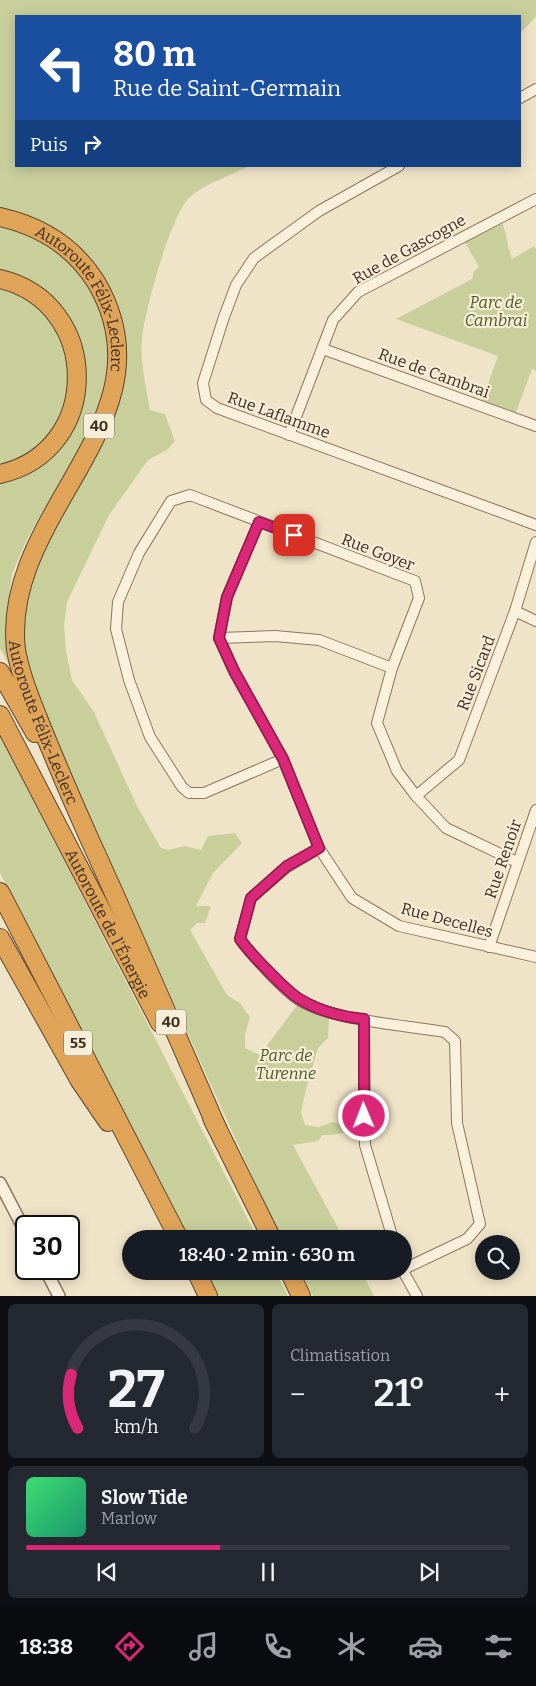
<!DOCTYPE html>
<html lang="fr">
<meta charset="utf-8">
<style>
body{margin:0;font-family:Bitter,serif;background:#242831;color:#f1f3f6;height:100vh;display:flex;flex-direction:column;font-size:19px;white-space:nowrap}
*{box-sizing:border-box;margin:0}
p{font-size:16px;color:#9ea1a6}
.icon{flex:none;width:28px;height:28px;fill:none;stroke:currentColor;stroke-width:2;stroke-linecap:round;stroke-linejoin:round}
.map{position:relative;height:1296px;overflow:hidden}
.side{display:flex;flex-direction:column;gap:8px;padding:8px;background:#0d0f14;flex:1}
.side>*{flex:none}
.guide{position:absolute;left:15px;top:15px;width:506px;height:152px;border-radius:0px;box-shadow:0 2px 12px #0003;background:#1a4fa0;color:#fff;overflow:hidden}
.buttons{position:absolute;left:475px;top:1235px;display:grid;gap:10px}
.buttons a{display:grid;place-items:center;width:45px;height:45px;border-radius:50%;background:#171b24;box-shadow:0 2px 12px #0003;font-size:25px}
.speed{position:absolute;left:15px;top:1215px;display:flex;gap:10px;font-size:25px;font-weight:700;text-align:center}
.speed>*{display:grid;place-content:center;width:65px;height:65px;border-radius:50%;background:#171b24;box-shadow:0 2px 12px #0003;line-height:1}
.speed .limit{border:2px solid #111;border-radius:8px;background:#fff;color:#111}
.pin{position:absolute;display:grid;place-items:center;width:42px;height:42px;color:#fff;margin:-21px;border-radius:10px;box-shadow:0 2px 8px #0006}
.me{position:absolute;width:55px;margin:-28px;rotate:359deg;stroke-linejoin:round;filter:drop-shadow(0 0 4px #0008)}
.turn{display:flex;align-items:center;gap:18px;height:105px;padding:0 15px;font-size:22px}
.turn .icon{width:65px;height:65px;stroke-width:2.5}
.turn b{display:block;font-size:35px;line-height:42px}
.then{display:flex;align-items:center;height:48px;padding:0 15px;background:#0003;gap:10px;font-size:19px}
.big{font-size:38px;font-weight:600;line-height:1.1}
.side .widget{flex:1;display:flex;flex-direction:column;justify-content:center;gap:8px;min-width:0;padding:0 18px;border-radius:8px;background:#242831}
.side .dial{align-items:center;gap:0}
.dial svg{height:130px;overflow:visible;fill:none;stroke:#363941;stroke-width:7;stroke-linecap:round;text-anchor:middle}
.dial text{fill:#f1f3f6;stroke:none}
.song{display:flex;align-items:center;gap:15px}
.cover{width:60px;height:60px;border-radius:8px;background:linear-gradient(135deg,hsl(140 70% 55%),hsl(160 70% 35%))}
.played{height:5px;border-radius:2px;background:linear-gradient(90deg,#db2777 40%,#363941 40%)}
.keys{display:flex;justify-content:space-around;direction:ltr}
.heat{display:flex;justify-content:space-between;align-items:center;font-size:28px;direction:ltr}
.side .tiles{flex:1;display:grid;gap:8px;grid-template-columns:1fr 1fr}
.widget:last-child{grid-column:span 2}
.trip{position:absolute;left:122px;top:1230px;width:290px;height:50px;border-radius:25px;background:#171b24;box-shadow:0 2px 12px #0003;font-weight:600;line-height:50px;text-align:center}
.menu{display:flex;height:80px;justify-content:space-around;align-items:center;background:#090b0e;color:#9ea1a6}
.menu .icon{width:35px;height:35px}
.menu .on{color:#db2777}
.menu b{font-size:22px;color:#f1f3f6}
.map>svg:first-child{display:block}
</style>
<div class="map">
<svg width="536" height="1296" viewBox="0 0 536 1296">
<rect width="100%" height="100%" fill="#f0e4c8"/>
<!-- green -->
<g fill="#c9cf9b">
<path d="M0,0H536V17L520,33V16H16V166H249C232,175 205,184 191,196C172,210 144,313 142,339C140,362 146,387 150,410L165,414L175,441L167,450L148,460L109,515L67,602L64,625L66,651L72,680L94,712L137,806L161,848L169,850L184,846L201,850L208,836L235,833L242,843L213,873L196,906H211L205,923H197L190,930L227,995L240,1003L250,1017L245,1035V1048L260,1055L301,1000L329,1018L328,1038L318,1048L306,1089L301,1112L305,1125L319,1127L332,1122L343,1125L358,1120L361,1122C353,1133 337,1135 323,1135L318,1141L293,1145L344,1239H283L260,1193C216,1096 172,999 128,901C105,850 82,799 59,747C44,712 27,673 23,635C21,623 24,608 25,596C38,510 139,425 124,337C111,266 69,227 0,209Z"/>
<path d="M501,221C507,232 507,246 512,259L534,246L536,249V371L532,369L514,418L480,406L498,356L396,319L472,279L474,271L479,267L462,237Z"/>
<polygon points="0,225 48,241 81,272 100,304 110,338 109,377 99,414 27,539 12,574 8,608 9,644 13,672 0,648 0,478 62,440 81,351 74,329 61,310 0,272"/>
<polygon points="0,285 46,310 61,334 73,376 64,414 35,453 0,466"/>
<polygon points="0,736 258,1239 189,1239 0,873"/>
<polygon points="205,1271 275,1271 288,1296 218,1296"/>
<polygon points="300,1271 361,1271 374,1296 313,1296"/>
</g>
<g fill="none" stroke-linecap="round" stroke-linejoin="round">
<defs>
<g id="minor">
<polyline points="520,98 536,89"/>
<polyline points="399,166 319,211 254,258 236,285 224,317 203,383 206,400 217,408 536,525"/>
<polyline points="323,349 536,426"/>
<polyline points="289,435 333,320 358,292 536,199"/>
<polyline points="259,522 227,597 219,638 234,671 283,759 319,848 352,898 399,926 536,957"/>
<polyline points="515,611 536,621"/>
<polyline points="219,638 275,636 319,640 392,668"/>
<polyline points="283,759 204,793 189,793 182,787 150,737 129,680 116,629 118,602 139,553 171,501 190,495 415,581 419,598 392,668 377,723 397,771 416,796 446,828 517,862"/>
<polyline points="416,796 459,760 515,611 536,542"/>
<path d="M319,848L287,867L251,898L240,939C250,954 285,991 299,1000C334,1021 404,1025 445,1032L455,1041L457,1123L480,1224L467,1239L404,1269"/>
<polyline points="489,947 536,810"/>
<polyline points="364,1019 365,1145 393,1239"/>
<polyline points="403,1271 417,1296"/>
</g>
<g id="tertiary">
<polyline points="0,1183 26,1233"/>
<polyline points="45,1269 59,1296"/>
</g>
<g id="motorway">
<path id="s1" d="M0,217C40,226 74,247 96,282C177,419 0,512 16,650C21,677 32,703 42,728C57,765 73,802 89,838C133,934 175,1031 217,1128"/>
<path d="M0,279C102,303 103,451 0,474"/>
<polyline points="0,672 35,733"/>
<path id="s2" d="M0,715L160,1023"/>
<polyline points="0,892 179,1239"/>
<polyline points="0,938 80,1081 108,1122"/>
<polyline points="212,1118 272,1239"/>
<polyline points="196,1271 208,1296"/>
<polyline points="289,1271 301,1296"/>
</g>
</defs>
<!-- minor casing -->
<use href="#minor" stroke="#8d765c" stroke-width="12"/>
<!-- tertiary casing -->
<use href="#tertiary" stroke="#8d765c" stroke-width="14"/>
<!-- motorway casing -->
<use href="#motorway" stroke="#5b4430" stroke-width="20"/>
<!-- minor -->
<use href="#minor" stroke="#faf1dc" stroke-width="10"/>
<!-- tertiary -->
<use href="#tertiary" stroke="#faf1dc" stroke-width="11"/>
<!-- motorway -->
<use href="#motorway" stroke="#e0a458" stroke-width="18"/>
</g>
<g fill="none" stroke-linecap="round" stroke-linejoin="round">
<defs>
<path id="route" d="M294,535L259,522L227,597L219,638L234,671L283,759L319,848L287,866L251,898L240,939C249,952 288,993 301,1000C320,1011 342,1017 364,1019V1116"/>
</defs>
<!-- route casing -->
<use href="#route" stroke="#8e194d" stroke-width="12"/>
<!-- route -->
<use href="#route" stroke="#db2777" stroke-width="9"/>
</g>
<g text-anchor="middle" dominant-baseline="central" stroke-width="4.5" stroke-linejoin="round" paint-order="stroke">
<!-- shield labels -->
<g fill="#f7eed8" stroke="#756857" stroke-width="1">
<rect x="84" y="413.5" width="30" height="25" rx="4"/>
<rect x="156" y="1009.5" width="30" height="25" rx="4"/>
<rect x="64" y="1030.5" width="28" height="25" rx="4"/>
</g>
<g font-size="15" font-weight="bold" fill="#3d2e20">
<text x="99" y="426">40</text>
<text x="171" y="1022">40</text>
<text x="78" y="1043">55</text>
</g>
<!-- street labels -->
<g font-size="16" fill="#3d2e20" stroke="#f7eed8">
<text transform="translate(409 249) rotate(-29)">Rue de Gascogne</text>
<text stroke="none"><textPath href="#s1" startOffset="126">Autoroute Félix-Leclerc</textPath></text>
<text transform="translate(434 373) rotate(20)">Rue de Cambrai</text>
<text transform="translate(279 415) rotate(20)">Rue Laflamme</text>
<text transform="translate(378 552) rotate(21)">Rue Goyer</text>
<text transform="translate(476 673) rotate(-69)">Rue Sicard</text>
<text stroke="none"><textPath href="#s1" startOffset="590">Autoroute Félix-Leclerc</textPath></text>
<text transform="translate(503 859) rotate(-71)">Rue Renoir</text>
<text transform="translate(447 920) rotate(15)">Rue Decelles</text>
<text stroke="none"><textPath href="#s2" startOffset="235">Autoroute de l'Énergie</textPath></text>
</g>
<!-- park labels -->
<g font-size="16" font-style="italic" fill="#4d5a26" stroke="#f7eed8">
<text x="496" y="302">Parc de<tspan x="496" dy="18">Cambrai</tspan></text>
<text x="286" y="1055">Parc de<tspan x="286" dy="18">Turenne</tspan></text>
</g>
</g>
</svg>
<div class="buttons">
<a><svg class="icon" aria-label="search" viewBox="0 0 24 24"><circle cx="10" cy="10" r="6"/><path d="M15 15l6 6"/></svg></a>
</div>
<div class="speed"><div class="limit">30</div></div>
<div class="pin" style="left:294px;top:535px;background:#d93025"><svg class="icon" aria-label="arrive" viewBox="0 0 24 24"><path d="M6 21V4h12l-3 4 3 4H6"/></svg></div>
<svg class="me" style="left:364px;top:1116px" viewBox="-20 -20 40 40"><circle r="17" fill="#db2777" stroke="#fff" stroke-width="3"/><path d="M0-11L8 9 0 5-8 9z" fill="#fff"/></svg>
<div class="trip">18:40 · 2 min · 630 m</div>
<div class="guide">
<div class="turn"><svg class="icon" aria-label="left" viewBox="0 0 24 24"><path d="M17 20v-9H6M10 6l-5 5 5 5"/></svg><div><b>80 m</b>Rue de Saint-Germain</div></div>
<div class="then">Puis<svg class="icon" aria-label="right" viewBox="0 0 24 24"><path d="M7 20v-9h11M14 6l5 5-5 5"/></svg></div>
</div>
</div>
<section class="side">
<div class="tiles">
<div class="widget dial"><svg viewBox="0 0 100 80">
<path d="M14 69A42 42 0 1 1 86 69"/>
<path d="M14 69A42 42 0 0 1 10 36" stroke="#db2777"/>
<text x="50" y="56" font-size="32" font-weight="700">27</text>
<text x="50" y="72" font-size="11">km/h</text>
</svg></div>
<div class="widget"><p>Climatisation</p>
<div class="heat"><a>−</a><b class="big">21°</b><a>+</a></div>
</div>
<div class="widget">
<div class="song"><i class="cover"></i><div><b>Slow Tide</b><p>Marlow</p></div></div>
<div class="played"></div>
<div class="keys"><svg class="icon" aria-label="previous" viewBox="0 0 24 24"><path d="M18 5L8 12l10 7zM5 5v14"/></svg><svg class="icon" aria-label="pause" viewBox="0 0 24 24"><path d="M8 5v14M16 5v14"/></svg><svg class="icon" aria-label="next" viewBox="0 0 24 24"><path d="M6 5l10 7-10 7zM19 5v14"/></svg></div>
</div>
</div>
</section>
<nav class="menu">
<b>18:38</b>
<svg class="icon on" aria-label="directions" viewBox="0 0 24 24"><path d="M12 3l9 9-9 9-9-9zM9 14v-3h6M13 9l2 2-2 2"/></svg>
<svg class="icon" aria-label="music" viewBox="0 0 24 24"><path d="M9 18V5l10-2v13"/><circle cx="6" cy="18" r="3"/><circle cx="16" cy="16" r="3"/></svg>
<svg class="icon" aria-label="phone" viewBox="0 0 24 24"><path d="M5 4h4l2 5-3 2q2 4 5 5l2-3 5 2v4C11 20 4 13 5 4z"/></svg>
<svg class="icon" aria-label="climate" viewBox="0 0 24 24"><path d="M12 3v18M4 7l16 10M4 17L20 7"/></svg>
<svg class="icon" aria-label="car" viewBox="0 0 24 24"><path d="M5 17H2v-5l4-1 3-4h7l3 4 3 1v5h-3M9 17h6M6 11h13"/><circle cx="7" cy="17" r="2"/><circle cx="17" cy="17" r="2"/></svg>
<svg class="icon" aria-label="filters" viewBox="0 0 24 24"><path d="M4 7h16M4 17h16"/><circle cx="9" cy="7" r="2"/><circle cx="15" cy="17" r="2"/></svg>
</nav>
